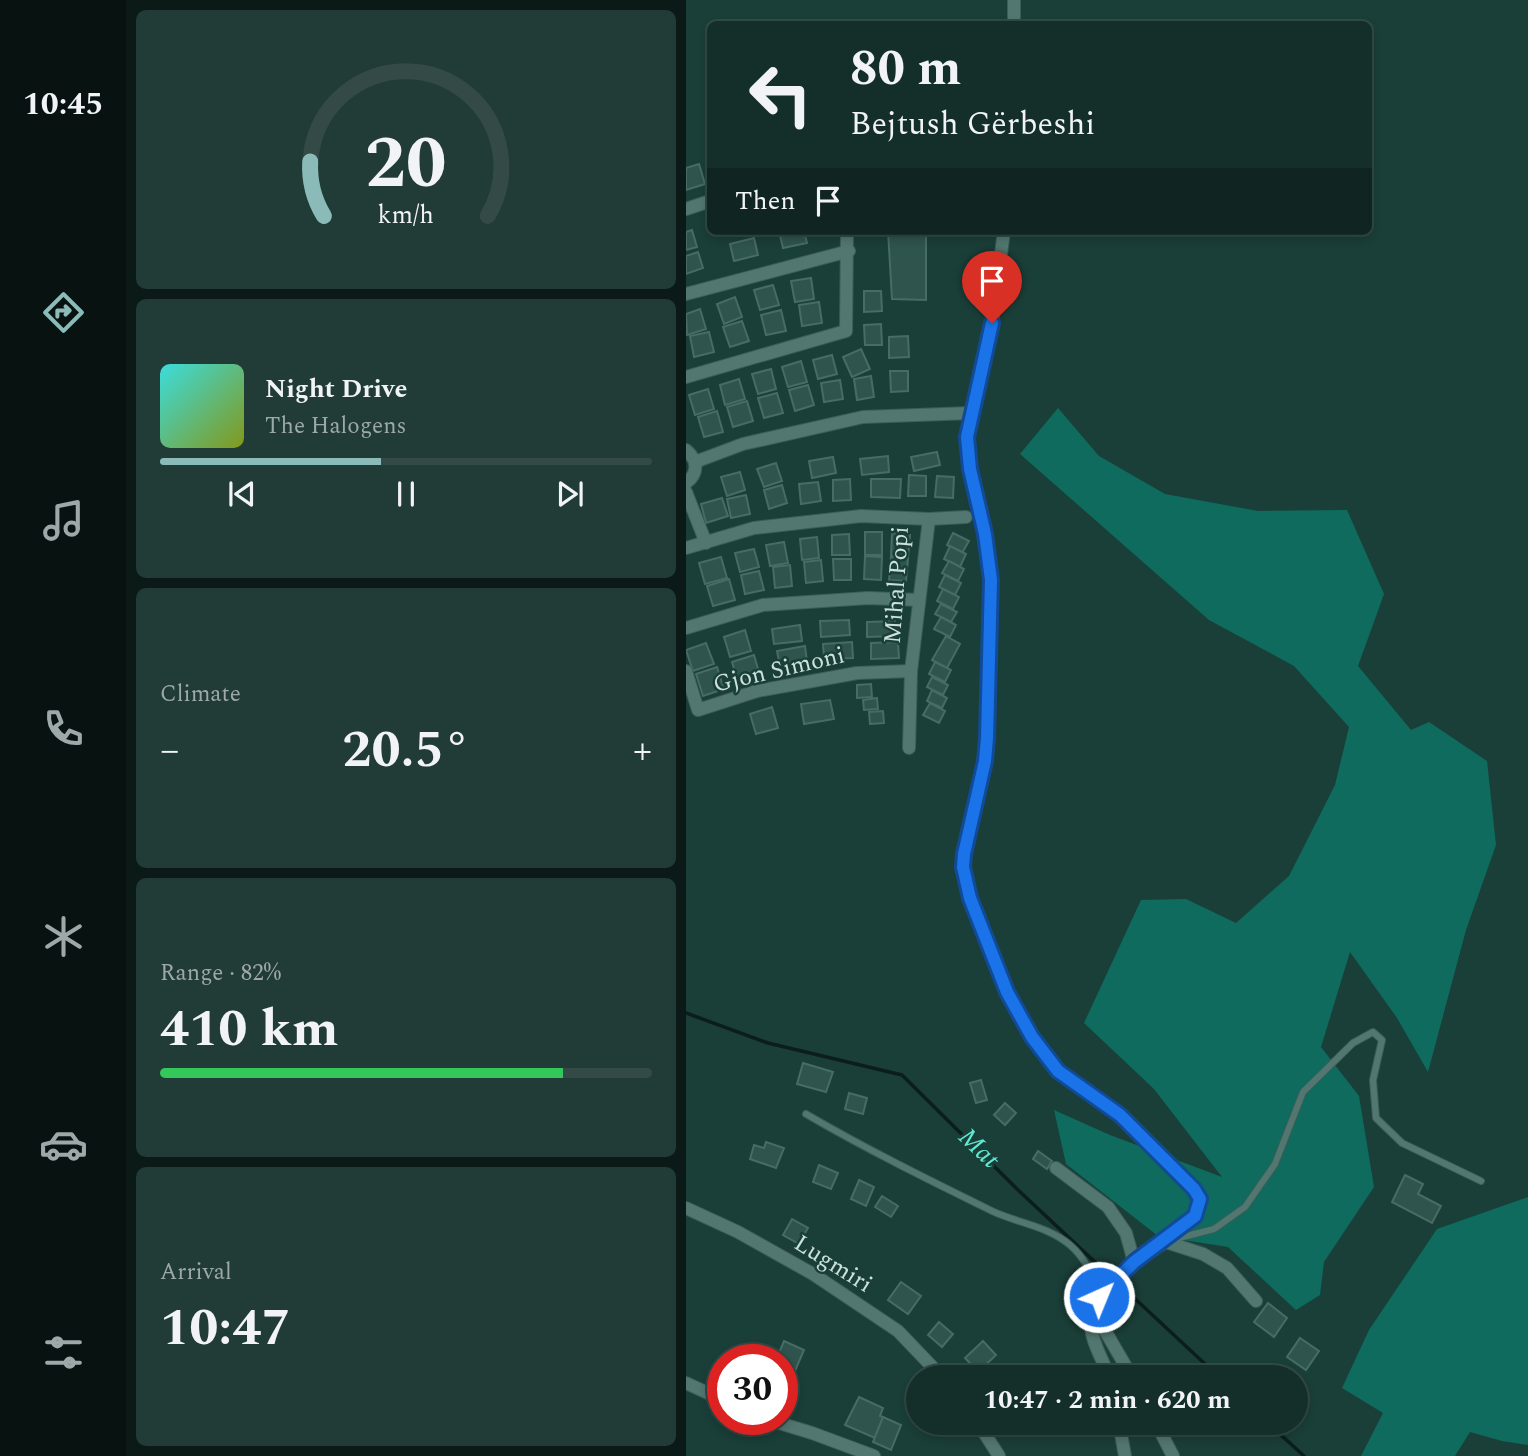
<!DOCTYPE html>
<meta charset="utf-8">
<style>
body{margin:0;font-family:Spectral,serif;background:#213b36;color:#f1f3f6;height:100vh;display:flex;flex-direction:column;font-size:26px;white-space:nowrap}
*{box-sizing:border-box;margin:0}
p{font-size:23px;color:#9da9a8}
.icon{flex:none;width:38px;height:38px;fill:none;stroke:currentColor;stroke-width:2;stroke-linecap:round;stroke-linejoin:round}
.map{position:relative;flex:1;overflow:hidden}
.details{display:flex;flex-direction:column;gap:10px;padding:10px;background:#0b1a17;width:560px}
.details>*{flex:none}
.top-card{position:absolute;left:21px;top:21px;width:665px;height:214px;border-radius:10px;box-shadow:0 4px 10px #0003,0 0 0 2px #334a47;background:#142f2a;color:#f1f3f6;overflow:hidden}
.speed{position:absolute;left:21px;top:1344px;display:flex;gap:14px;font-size:35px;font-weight:700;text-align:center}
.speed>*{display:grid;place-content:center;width:91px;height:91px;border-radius:50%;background:#142f2a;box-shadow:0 4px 10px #0003,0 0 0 2px #334a47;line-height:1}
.speed .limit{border:10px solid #d22;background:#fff;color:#111}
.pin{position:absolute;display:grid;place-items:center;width:60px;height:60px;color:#fff;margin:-72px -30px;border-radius:50% 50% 50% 0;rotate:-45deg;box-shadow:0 0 7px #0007}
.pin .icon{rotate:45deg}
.me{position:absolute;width:77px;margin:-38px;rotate:44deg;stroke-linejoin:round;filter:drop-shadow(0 0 5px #0008)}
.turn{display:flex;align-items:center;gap:24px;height:147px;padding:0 28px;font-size:32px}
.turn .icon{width:91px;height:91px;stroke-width:2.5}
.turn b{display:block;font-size:49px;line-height:60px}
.then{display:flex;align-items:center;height:66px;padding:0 28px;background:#0003;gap:14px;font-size:26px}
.big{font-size:52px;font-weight:700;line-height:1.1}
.details .card{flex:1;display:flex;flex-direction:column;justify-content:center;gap:10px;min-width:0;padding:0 24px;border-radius:10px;background:#213b36}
.details .dial{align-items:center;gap:0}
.dial svg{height:182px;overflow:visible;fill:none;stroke:#334a47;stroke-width:7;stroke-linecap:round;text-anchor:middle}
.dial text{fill:#f1f3f6;stroke:none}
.song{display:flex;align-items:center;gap:21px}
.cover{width:84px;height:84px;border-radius:10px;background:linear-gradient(135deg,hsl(180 70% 55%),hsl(70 70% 35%))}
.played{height:7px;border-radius:4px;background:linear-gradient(90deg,#8bbbb9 45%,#334a47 45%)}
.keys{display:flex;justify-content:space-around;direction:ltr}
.heat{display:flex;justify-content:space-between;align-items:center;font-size:38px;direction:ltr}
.charge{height:10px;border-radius:5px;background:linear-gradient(90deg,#34c759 82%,#334a47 0)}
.trip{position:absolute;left:220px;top:1365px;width:402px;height:70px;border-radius:35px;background:#142f2a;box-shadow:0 4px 10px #0003,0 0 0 2px #334a47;font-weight:700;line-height:70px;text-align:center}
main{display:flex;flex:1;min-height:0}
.tabs{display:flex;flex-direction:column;width:126px;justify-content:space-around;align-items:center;background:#081311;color:#9da9a8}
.tabs .icon{width:49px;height:49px}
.tabs .current{color:#8bbbb9}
.tabs b{font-size:32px;color:#f1f3f6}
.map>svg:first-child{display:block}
</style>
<main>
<nav class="tabs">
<b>10:45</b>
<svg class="icon current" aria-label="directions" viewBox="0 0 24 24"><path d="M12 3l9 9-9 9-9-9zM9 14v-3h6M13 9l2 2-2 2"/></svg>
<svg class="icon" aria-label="music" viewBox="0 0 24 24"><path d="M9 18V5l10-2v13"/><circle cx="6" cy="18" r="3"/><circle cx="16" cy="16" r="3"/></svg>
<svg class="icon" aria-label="phone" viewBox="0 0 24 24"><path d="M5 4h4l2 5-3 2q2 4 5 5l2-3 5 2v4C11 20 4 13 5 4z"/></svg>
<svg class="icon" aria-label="climate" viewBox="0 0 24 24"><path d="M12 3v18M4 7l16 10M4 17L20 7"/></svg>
<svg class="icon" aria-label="car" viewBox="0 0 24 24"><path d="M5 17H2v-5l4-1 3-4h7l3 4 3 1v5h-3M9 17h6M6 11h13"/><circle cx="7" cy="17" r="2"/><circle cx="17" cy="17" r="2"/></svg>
<svg class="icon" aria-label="filters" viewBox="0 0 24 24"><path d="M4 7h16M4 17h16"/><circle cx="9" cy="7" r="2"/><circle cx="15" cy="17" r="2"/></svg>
</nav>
<section class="details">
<div class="card dial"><svg viewBox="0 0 100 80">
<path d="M14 69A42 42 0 1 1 86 69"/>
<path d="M14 69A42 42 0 0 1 8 45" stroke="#8bbbb9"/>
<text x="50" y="56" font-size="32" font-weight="700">20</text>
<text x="50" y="72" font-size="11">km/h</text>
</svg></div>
<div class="card">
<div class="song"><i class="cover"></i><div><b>Night Drive</b><p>The Halogens</p></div></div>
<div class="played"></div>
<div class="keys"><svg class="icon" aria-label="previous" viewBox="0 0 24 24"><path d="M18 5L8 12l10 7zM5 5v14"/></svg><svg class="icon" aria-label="pause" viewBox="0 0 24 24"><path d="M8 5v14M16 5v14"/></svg><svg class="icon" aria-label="next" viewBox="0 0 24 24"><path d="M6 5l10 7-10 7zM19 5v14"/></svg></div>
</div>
<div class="card"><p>Climate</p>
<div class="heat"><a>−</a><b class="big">20.5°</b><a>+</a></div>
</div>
<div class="card"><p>Range · 82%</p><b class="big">410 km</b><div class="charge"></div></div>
<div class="card"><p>Arrival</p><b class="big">10:47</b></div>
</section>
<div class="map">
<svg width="842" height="1456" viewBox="0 0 842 1456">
<rect width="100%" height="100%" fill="#1a3f38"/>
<!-- green -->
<g fill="#0e6b5e">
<polygon points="372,408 413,456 479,494 572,511 661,510 698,594 672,666 725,730 743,722 801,761 810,845 780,930 742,1072 711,1018 664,952 635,1047 673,1096 688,1187 638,1262 634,1295 610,1310 542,1247 472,1236 380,1164 368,1110 424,1135 536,1177 468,1089 398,1023 455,900 500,899 550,923 603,876 649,785 663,727 608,666 523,620 334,454"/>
<polygon points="842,1197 842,1445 816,1441 784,1432 769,1456 675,1456 697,1413 656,1388 683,1330 751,1229"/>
</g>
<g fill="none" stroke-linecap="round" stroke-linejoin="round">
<!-- stream -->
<g stroke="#0c1e1b" stroke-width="3.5">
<polyline points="0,1013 82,1043 216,1075 331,1189 425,1277"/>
<polyline points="431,1282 533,1377"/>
<polyline points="582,1423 618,1456"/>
</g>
</g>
<!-- building -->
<g fill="#2f544d" stroke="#466c64" stroke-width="2">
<polygon points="13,164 19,184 0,190 0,168"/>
<polygon points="6,230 11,247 0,250 0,232"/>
<polygon points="93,231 118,231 121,243 97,248"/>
<polygon points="202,231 240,231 240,300 206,299"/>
<polygon points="68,238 72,255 48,261 44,244"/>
<polygon points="12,252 17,268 0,274 0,256"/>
<polygon points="125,278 128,299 109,302 105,281"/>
<polygon points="87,285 93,305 74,310 68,290"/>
<polygon points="178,291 195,291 196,311 178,312"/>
<polygon points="49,297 56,317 38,324 31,304"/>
<polygon points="133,302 136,323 116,326 113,305"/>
<polygon points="14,309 20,329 1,335 0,314"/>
<polygon points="95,310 100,331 80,335 75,315"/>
<polygon points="56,321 63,341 44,347 37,327"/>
<polygon points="195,324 196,345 179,345 178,325"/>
<polygon points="23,332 28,352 8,357 4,336"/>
<polygon points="222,336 223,357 203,358 203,337"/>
<polygon points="175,349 184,369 166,377 157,357"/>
<polygon points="146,355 151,374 132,379 127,360"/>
<polygon points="115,361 121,382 102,387 96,367"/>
<polygon points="85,369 90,389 72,394 66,374"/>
<polygon points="204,371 222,371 222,391 205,392"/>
<polygon points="185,376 188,397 171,400 168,379"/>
<polygon points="53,379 59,399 39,405 34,385"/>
<polygon points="154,380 157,399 138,402 135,383"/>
<polygon points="122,385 128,405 109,411 103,390"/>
<polygon points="22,389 28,409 9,415 3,395"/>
<polygon points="91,393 97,413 78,418 72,398"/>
<polygon points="61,401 67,421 47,427 41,407"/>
<polygon points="31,411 37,432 18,437 12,417"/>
<polygon points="251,452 254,465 228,471 225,457"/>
<polygon points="202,456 203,472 176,475 174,459"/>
<polygon points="147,457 150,473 126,478 123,461"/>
<polygon points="90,463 96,481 78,487 71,469"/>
<polygon points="54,472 59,490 41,496 35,477"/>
<polygon points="223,475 240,476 240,496 222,496"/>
<polygon points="251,476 268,477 267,498 249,497"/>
<polygon points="164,479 165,500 147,501 147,480"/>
<polygon points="185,479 215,479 214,498 185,497"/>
<polygon points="132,482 135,501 115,504 113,484"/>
<polygon points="96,485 101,503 83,509 78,490"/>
<polygon points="60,495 64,514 45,518 41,499"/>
<polygon points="36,498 42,516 20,523 15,504"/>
<rect x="179" y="532" width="17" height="23"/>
<polygon points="206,533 224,535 222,558 205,556"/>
<polygon points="267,533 283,541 276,553 261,545"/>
<polygon points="163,534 164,555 146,555 146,535"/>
<polygon points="131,537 133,558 116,560 114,539"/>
<polygon points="98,542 102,563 84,566 80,545"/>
<polygon points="264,546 280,554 274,567 258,559"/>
<polygon points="68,549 73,567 54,572 49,553"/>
<polygon points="179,556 196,557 195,580 178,579"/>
<polygon points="35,557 41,578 19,584 13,563"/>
<polygon points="205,557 222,558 220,581 203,580"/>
<polygon points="147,559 165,559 165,580 148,580"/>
<polygon points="135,560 137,581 120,583 118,562"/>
<polygon points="263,561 278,569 272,581 256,573"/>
<polygon points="104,565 106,586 89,588 87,567"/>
<polygon points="73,571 78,590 59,594 55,575"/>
<polygon points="259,575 275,583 269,595 253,587"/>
<polygon points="43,579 49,600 27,606 21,586"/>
<polygon points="257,589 273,597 267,609 251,601"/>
<polygon points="255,604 271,612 265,622 249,614"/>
<polygon points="255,617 270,625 264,637 248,629"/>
<polygon points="163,620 164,635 135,637 134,621"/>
<polygon points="209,621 209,636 181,637 181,622"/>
<polygon points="114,625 116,641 88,644 86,629"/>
<polygon points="59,630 65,651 44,657 38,637"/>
<polygon points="260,636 274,644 261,668 246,660"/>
<polygon points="166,642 167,658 138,659 137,644"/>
<polygon points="212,642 213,658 185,659 185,643"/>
<polygon points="20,643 28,664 7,671 0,650"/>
<polygon points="119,646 121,662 94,666 91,651"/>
<polygon points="68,655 74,676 52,682 46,662"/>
<polygon points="249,662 265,670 259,682 243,674"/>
<polygon points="31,667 38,689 17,696 10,674"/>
<polygon points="246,677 262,685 257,695 241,687"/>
<polygon points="185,684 186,697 171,698 171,685"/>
<polygon points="246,690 261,698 256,708 241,701"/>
<polygon points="191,698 192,709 178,710 177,700"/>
<polygon points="144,700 148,719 118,724 115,704"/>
<polygon points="244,703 259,711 253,723 237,715"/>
<polygon points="86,707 92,728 70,734 64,714"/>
<polygon points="197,711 198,723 184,724 183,712"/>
<polygon points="117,1063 147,1072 140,1092 111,1084"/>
<polygon points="295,1080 301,1100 290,1103 284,1083"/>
<polygon points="163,1093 181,1098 177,1114 159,1109"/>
<polygon points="319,1103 330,1113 319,1125 308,1115"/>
<polygon points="80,1142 98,1148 90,1168 64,1159 68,1145 78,1148"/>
<polygon points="352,1151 366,1161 361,1169 347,1159"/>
<polygon points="133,1165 152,1173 145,1189 127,1182"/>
<polygon points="719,1175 737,1184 732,1194 755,1206 746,1223 706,1202"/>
<polygon points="173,1180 188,1187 180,1206 165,1199"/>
<polygon points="196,1196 212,1206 205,1217 189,1207"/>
<polygon points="106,1219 122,1228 113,1244 97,1235"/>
<polygon points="215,1282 235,1296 222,1314 202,1300"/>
<polygon points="582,1303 601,1318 588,1337 568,1322"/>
<polygon points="253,1322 267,1334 256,1347 242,1335"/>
<polygon points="614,1338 633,1351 620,1370 601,1357"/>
<polygon points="98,1341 118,1350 103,1385 96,1382 96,1360 90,1360"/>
<polygon points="297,1341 310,1355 292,1372 279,1358"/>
<polygon points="173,1397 197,1408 194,1416 197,1417 189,1438 159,1425"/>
<polygon points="197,1417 215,1425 205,1450 187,1442"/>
</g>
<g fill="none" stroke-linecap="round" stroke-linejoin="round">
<defs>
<g id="service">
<path d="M120,1114C180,1149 243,1180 306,1211C331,1223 362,1226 384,1245C397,1256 410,1278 413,1295"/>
<polyline points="489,1239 528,1229 559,1207 589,1164 617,1092 667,1043 687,1032 696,1040 687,1080 690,1118 716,1143 795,1181"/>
</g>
<g id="minor">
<polyline points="328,24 328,0"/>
<polyline points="0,209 24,201"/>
<path d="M318,231L306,323L281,437L284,469L299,535L305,580L301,739L299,761L278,854L277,867L284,898L321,992L346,1037L372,1071L434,1115L508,1189L514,1199C513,1205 513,1210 510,1215C487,1248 399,1276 405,1326C406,1344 418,1361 423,1377"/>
<polyline points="0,294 163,251"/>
<polyline points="0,377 160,331 161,231"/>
<path d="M0,450C12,460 13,473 0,483"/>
<polyline points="9,462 57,444 177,417 285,413"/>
<polyline points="0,492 20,543"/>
<polyline points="0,548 68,528 175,516 243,519 280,517"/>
<polyline points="0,628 77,605 182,598 233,600"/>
<polyline points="0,671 12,710 71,691 171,673 225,671"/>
<polyline points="223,748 225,671 243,519"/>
<polyline points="370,1168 422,1207 440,1233 448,1262"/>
<polyline points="0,1208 52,1232 127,1274 212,1331 256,1377"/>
<polyline points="477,1241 517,1254 541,1268 570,1301"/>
<polyline points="407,1310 446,1377"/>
<polyline points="0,1383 37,1400"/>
<polyline points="80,1419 126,1433 188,1456"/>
<polyline points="292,1423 313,1456"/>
<polyline points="433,1423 439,1456"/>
<polyline points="470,1423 487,1456"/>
</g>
</defs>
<!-- service casing -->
<use href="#service" stroke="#3d5d58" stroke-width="8"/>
<!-- minor casing -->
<use href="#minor" stroke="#3d5d58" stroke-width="14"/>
<!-- service -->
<use href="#service" stroke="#527770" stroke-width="6"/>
<!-- minor -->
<use href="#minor" stroke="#527770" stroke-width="12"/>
</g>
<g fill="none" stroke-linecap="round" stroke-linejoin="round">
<defs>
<polyline id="route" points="306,323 281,437 284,469 299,534 305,580 301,738 299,761 278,854 277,867 284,898 321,992 346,1037 372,1071 434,1115 508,1189 514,1199 509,1216 448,1262 413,1297"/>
</defs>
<!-- route casing -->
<use href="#route" stroke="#114b97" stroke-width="18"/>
<!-- route -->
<use href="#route" stroke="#1a73e8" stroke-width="12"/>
</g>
<g text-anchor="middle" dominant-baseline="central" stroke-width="5" stroke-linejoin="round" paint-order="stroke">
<!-- street labels -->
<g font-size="24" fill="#cce0dc" stroke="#1a3f38">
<text transform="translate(211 585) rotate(-86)">Mihal Popi</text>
<text transform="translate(93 670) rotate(-13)">Gjon Simoni</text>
<text transform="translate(147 1264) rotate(32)">Lugmiri</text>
</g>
<!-- water labels -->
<g font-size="26" font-style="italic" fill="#60ead3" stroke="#1a3f38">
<text transform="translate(293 1148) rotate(44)">Mat</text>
</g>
</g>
</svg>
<div class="speed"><div class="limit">30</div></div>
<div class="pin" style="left:306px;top:323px;background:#d93025"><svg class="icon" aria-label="arrive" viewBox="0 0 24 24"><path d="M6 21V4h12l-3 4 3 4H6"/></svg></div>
<svg class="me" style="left:413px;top:1297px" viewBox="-20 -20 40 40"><circle r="17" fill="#1a73e8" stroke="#fff" stroke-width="3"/><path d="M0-11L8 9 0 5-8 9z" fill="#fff"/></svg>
<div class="trip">10:47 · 2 min · 620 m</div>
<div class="top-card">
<div class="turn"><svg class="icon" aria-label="left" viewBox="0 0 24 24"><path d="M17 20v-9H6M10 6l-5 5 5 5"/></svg><div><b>80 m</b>Bejtush Gërbeshi</div></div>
<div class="then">Then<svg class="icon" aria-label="arrive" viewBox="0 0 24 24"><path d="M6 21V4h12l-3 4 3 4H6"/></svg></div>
</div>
</div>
</main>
